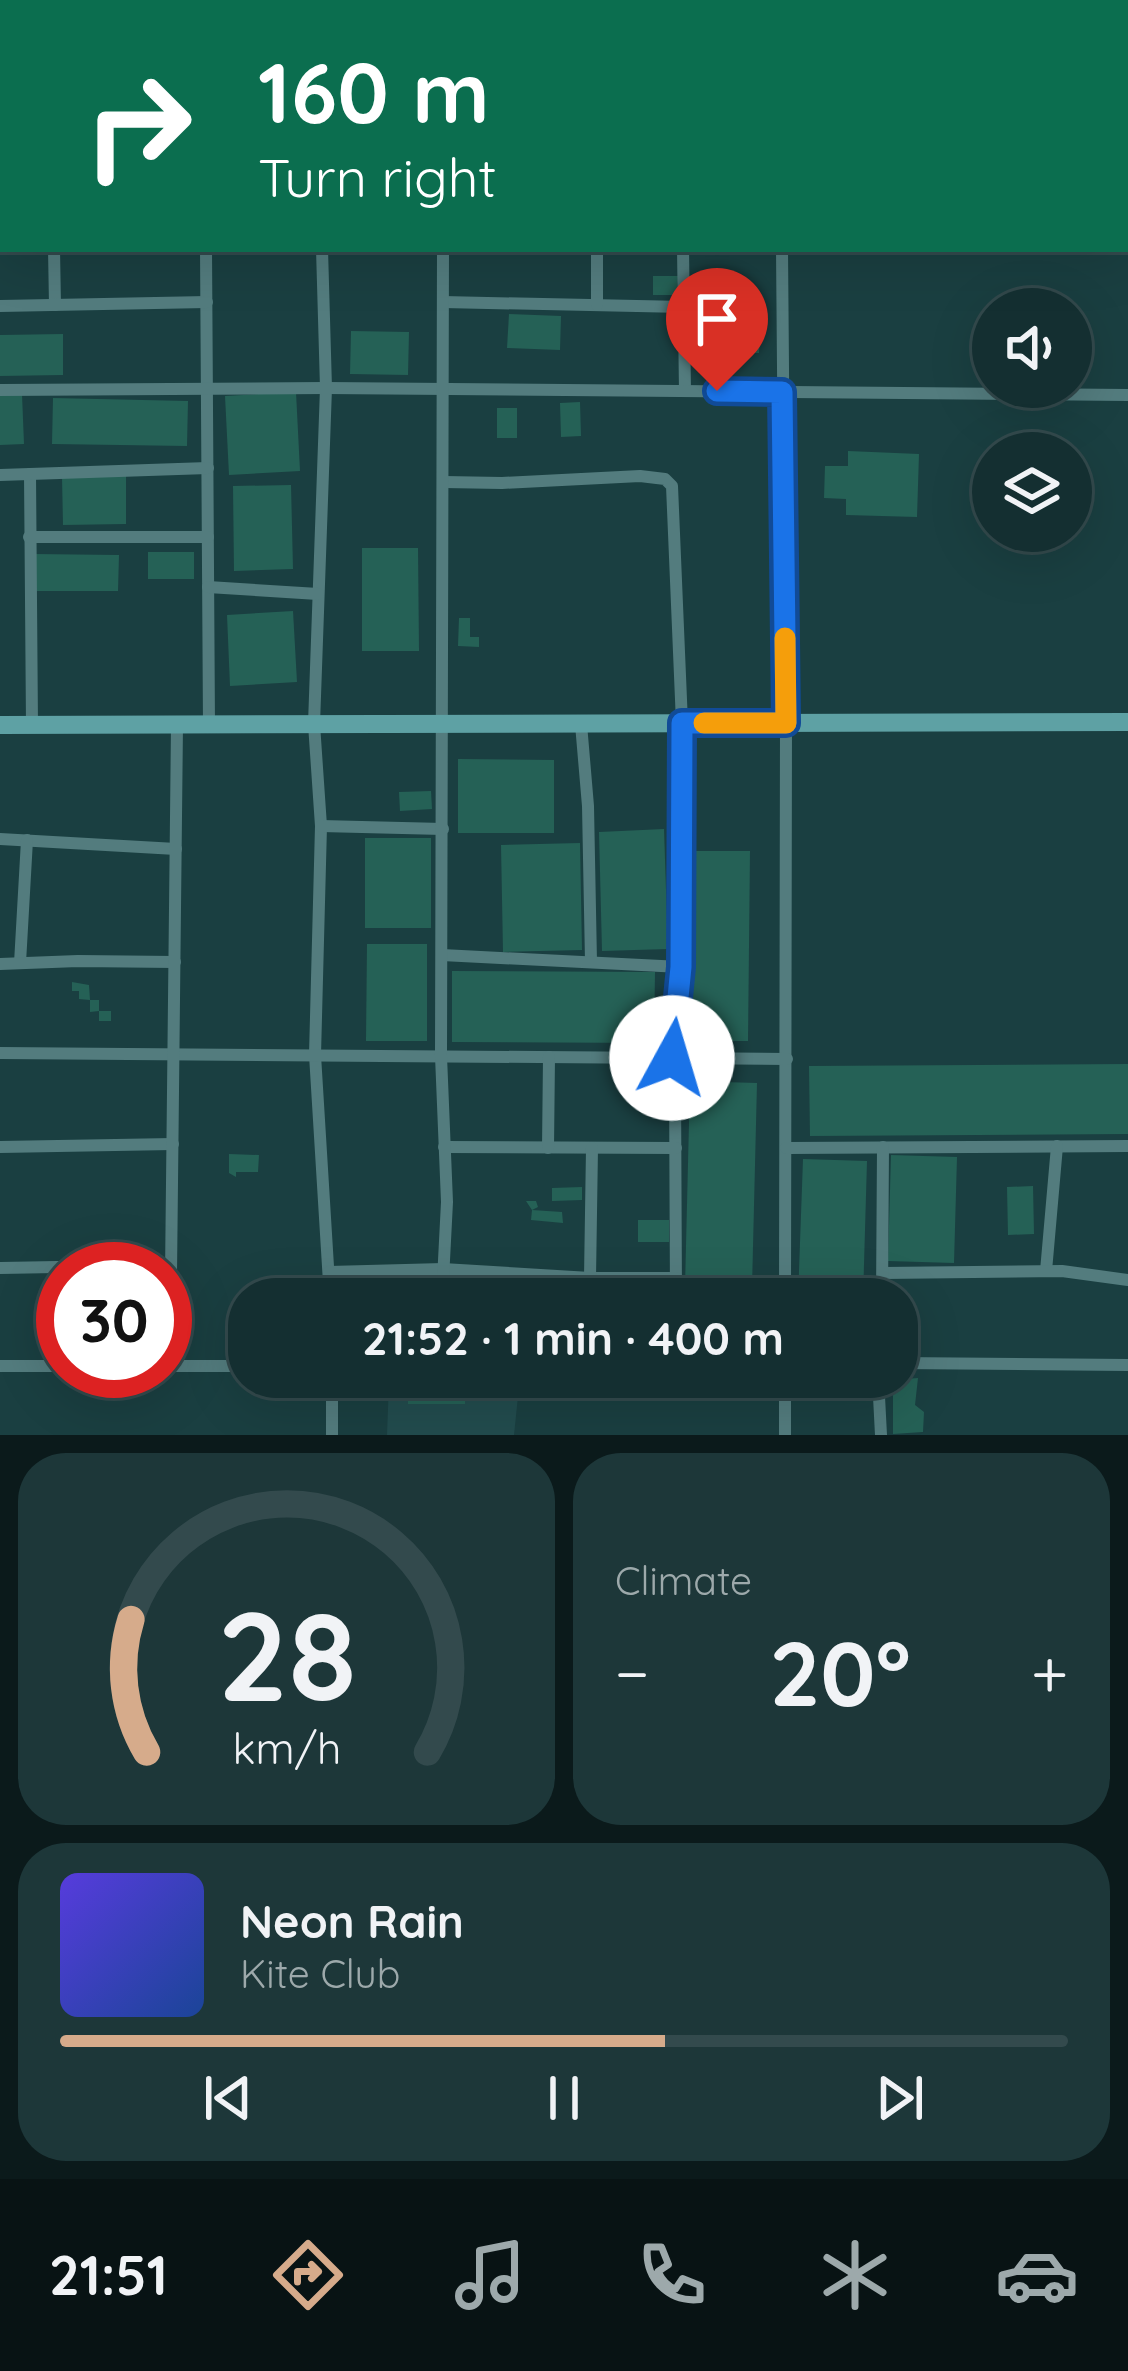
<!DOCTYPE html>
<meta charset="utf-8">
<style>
body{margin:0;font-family:Quicksand,sans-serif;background:#1d3739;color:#f1f3f6;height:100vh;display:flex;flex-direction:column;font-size:45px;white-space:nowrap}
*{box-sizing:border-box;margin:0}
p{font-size:39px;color:#9da9ab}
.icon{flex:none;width:66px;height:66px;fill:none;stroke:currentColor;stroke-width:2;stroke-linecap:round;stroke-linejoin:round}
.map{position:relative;height:1435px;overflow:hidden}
.panel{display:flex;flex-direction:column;gap:18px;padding:18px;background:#0b1a1b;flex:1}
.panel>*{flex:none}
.top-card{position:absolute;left:0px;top:0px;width:1128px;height:252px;box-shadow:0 12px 48px #0002,0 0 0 3px #334a4d;background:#0b6e4f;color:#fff;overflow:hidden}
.controls{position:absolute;left:972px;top:288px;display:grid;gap:24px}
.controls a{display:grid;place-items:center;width:120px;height:120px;border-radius:50%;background:#142f31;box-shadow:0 12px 48px #0002,0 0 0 3px #334a4d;font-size:60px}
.speed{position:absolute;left:36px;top:1242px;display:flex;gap:24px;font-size:60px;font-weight:700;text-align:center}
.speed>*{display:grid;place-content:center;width:156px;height:156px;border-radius:50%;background:#142f31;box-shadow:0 12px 48px #0002,0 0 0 3px #334a4d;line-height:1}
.speed .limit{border:18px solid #d22;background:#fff;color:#111}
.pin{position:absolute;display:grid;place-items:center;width:102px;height:102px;color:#fff;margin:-123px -51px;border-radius:50% 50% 50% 0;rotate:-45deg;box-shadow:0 0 12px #0007}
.pin .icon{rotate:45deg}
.me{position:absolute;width:132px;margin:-66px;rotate:6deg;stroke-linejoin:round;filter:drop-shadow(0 0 9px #0008)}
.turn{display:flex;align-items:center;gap:42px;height:252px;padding:0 60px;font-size:54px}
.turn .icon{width:156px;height:156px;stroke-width:2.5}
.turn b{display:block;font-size:84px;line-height:102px}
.big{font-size:90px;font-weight:700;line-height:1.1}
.panel .card{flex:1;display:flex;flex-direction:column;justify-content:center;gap:18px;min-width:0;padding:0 42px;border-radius:48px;background:#1d3739}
.panel .dial{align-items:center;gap:0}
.dial svg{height:312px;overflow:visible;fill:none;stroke:#334a4d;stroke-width:7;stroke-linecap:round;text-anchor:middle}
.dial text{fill:#f1f3f6;stroke:none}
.song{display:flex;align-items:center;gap:36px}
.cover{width:144px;height:144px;border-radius:18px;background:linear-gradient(135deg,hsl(250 70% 55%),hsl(220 70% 35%))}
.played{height:12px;border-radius:6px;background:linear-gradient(90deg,#d6ab8b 60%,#334a4d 60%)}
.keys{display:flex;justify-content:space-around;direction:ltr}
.heat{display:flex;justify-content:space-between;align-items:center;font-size:66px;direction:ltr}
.panel .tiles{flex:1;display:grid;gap:18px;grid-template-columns:1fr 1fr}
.card:last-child{grid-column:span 2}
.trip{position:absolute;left:228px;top:1278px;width:690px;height:120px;border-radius:48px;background:#142f31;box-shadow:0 12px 48px #0002,0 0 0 3px #334a4d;font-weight:700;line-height:120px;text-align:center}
.menu{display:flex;height:192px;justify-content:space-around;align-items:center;background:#081314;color:#9da9ab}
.menu .icon{width:84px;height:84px}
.menu .selected{color:#d6ab8b}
.menu b{font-size:54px;color:#f1f3f6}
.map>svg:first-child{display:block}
</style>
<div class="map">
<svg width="1128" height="1435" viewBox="0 0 1128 1435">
<rect width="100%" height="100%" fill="#1a3f41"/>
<!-- built -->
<polygon fill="#224c4e" points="477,1377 520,1377 514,1435 387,1435 389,1382 408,1384"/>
<!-- building -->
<g fill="#256156">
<polygon points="653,276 678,276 677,295 653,295"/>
<polygon points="509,314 561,316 560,350 507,348"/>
<polygon points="351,331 409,332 408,375 350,374"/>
<polygon points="728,333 760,333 759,353 727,353"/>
<polygon points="63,334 63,375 0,376 0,335"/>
<polygon points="726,355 726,377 709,377 709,356"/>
<polygon points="296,392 300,471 229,475 225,396"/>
<polygon points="22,394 24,444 0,445 0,395"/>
<polygon points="53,398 188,401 187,446 52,444"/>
<polygon points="580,402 581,436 561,437 560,403"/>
<rect x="497" y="408" width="20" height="30"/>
<polygon points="848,451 919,454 917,517 846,515 846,499 824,498 825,466 848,466"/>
<polygon points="126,476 126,524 63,525 62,477"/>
<polygon points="291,485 293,569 234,571 233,486"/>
<polygon points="362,548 418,548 419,651 362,651"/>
<rect x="148" y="552" width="46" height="27"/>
<polygon points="33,554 119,555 118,591 33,591"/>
<polygon points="293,611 297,682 230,686 227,615"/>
<polygon points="459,618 470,618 470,637 479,637 479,647 458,646"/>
<polygon points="458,759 554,760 554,833 458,833"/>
<polygon points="431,791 432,809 400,811 399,792"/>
<polygon points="664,829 668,949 602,951 599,832"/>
<rect x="365" y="838" width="66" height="90"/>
<polygon points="580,843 582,950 503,952 501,845"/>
<polygon points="684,851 750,851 748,1041 681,1041"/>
<polygon points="367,944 427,944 427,1041 366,1041"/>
<polygon points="452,971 655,972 654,1043 452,1042"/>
<polygon points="72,982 89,985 90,1000 99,1000 99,1011 111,1011 111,1021 99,1021 99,1011 90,1012 90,1000 79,999 79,991 72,991"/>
<polygon points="1128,1064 1128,1134 810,1136 809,1066"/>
<polygon points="690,1081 757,1083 752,1288 685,1287"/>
<polygon points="229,1154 259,1155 258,1172 236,1172 236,1177 229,1173"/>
<polygon points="891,1155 957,1157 954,1263 888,1261"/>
<polygon points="803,1159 867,1161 863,1299 798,1299"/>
<polygon points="1033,1186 1034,1234 1008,1235 1007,1187"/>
<polygon points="582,1187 582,1200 552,1201 552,1188"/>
<polygon points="526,1201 536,1201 538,1207 532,1210 562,1212 563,1223 531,1220 532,1210"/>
<rect x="638" y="1220" width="31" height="22"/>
<polygon points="918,1378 915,1405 924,1412 923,1432 893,1434 893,1380"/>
<rect x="408" y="1384" width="57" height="20"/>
</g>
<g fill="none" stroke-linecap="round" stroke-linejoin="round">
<!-- street -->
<g stroke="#537c7e" stroke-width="12">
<polyline points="322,0 322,3"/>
<polyline points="515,0 515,3"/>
<polyline points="604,0 604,3"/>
<polyline points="685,0 685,3"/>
<polyline points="1013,0 1013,3"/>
<polyline points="0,3 234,3"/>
<polyline points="424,3 424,0"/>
<polyline points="784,3 784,0"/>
<polyline points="879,3 879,0"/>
<polyline points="1125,3 1128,3"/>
<polyline points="0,88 3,88"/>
<polyline points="1125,93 1128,93"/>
<polyline points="0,176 3,176"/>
<polyline points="1125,178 1128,178"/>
<polyline points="54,249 55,305"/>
<polyline points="206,249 209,725"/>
<polyline points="322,249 326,388 314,724 321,826 315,1055 330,1299"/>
<polyline points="683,249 685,391"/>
<polyline points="782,249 786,723 785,1299"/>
<polyline points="443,302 684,307"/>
<polyline points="597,305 597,249"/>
<polyline points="0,306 207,302"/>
<polyline points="0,390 326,388 1128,395"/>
<polyline points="30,474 32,725"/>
<polyline points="0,475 208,468"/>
<polyline points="444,482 502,483 640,476 665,479 672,486 682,723 681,967 672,1058 675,1080 676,1299"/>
<polyline points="29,537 208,537"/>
<polyline points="208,587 318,594"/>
<polyline points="581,724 588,806 591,962"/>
<polyline points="321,826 443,829"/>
<polyline points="0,839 176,849"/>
<polyline points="442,955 681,967"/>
<polyline points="20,963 27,840"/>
<polyline points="0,964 78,961 175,962"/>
<polyline points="0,1053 787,1059"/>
<polyline points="0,1147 173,1144"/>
<polyline points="444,1147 676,1148"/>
<polyline points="548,1148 549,1057"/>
<polyline points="786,1148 1128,1146"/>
<polyline points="0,1268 171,1265"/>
<polyline points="1046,1271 1057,1146"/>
<polyline points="329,1272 443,1269 590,1278 676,1278"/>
<polyline points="883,1273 1062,1271 1128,1280"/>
<polyline points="590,1278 592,1148"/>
<polyline points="676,1290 785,1296"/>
<polyline points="442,1299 447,1202 441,1056 443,249"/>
<polyline points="882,1299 883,1147"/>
<polyline points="897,1363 1128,1365"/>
<polyline points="0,1366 63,1366"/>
<polyline points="166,1366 249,1366"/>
<polyline points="170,1366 177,725"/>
<polyline points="878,1377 881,1435"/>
<polyline points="332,1435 332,1377"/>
<polyline points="785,1435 785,1377"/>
</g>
<!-- secondary -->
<polyline stroke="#5ea1a4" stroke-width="18" points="0,725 1128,722"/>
</g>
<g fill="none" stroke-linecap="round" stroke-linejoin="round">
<defs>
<polyline id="route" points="672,1058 681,967 682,723 786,723 782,392 717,391"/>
</defs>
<!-- route casing -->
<use href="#route" stroke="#114b97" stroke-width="30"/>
<!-- route -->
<use href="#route" stroke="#1a73e8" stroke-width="21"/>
<!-- slow -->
<polyline stroke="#f59e0b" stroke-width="21" points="704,723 786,723 785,638"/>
</g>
</svg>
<div class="controls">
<a><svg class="icon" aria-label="sound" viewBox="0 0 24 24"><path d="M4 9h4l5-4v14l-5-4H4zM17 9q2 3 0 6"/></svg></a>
<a><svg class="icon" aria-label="layers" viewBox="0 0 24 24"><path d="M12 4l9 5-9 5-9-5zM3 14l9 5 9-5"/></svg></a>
</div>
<div class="speed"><div class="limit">30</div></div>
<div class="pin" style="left:717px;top:391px;background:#d93025"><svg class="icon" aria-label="arrive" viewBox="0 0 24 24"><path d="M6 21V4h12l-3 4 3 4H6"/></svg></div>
<svg class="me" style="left:672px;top:1058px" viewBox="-20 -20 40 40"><circle r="19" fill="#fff"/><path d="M0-13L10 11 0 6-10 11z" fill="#1a73e8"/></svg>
<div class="trip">21:52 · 1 min · 400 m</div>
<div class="top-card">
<div class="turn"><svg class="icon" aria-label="right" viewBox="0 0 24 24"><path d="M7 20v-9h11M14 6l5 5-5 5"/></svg><div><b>160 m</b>Turn right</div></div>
</div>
</div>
<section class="panel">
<div class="tiles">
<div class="card dial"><svg viewBox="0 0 100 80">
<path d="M14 69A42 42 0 1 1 86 69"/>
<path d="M14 69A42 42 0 0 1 10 35" stroke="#d6ab8b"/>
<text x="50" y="56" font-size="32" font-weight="700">28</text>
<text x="50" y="72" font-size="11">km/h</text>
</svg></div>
<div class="card"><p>Climate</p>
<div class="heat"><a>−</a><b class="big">20°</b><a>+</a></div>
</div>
<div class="card">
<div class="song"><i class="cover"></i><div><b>Neon Rain</b><p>Kite Club</p></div></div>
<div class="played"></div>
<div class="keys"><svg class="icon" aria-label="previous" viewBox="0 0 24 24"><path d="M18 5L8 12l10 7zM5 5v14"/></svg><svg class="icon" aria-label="pause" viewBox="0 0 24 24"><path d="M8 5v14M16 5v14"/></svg><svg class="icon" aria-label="next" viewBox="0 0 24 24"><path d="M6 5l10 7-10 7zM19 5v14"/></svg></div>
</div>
</div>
</section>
<nav class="menu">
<b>21:51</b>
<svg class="icon selected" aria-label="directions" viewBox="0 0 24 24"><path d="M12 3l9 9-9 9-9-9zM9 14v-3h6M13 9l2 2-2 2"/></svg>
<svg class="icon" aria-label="music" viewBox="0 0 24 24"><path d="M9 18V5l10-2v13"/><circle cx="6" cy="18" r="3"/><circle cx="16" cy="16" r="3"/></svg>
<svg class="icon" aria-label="phone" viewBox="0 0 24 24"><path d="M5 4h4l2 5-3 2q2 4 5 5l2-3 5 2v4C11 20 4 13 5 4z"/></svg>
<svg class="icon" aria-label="climate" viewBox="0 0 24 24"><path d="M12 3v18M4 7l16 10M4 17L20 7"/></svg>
<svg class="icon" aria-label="car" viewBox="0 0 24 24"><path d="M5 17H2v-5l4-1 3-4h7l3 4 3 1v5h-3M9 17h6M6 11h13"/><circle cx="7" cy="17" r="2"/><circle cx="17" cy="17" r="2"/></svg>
</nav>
